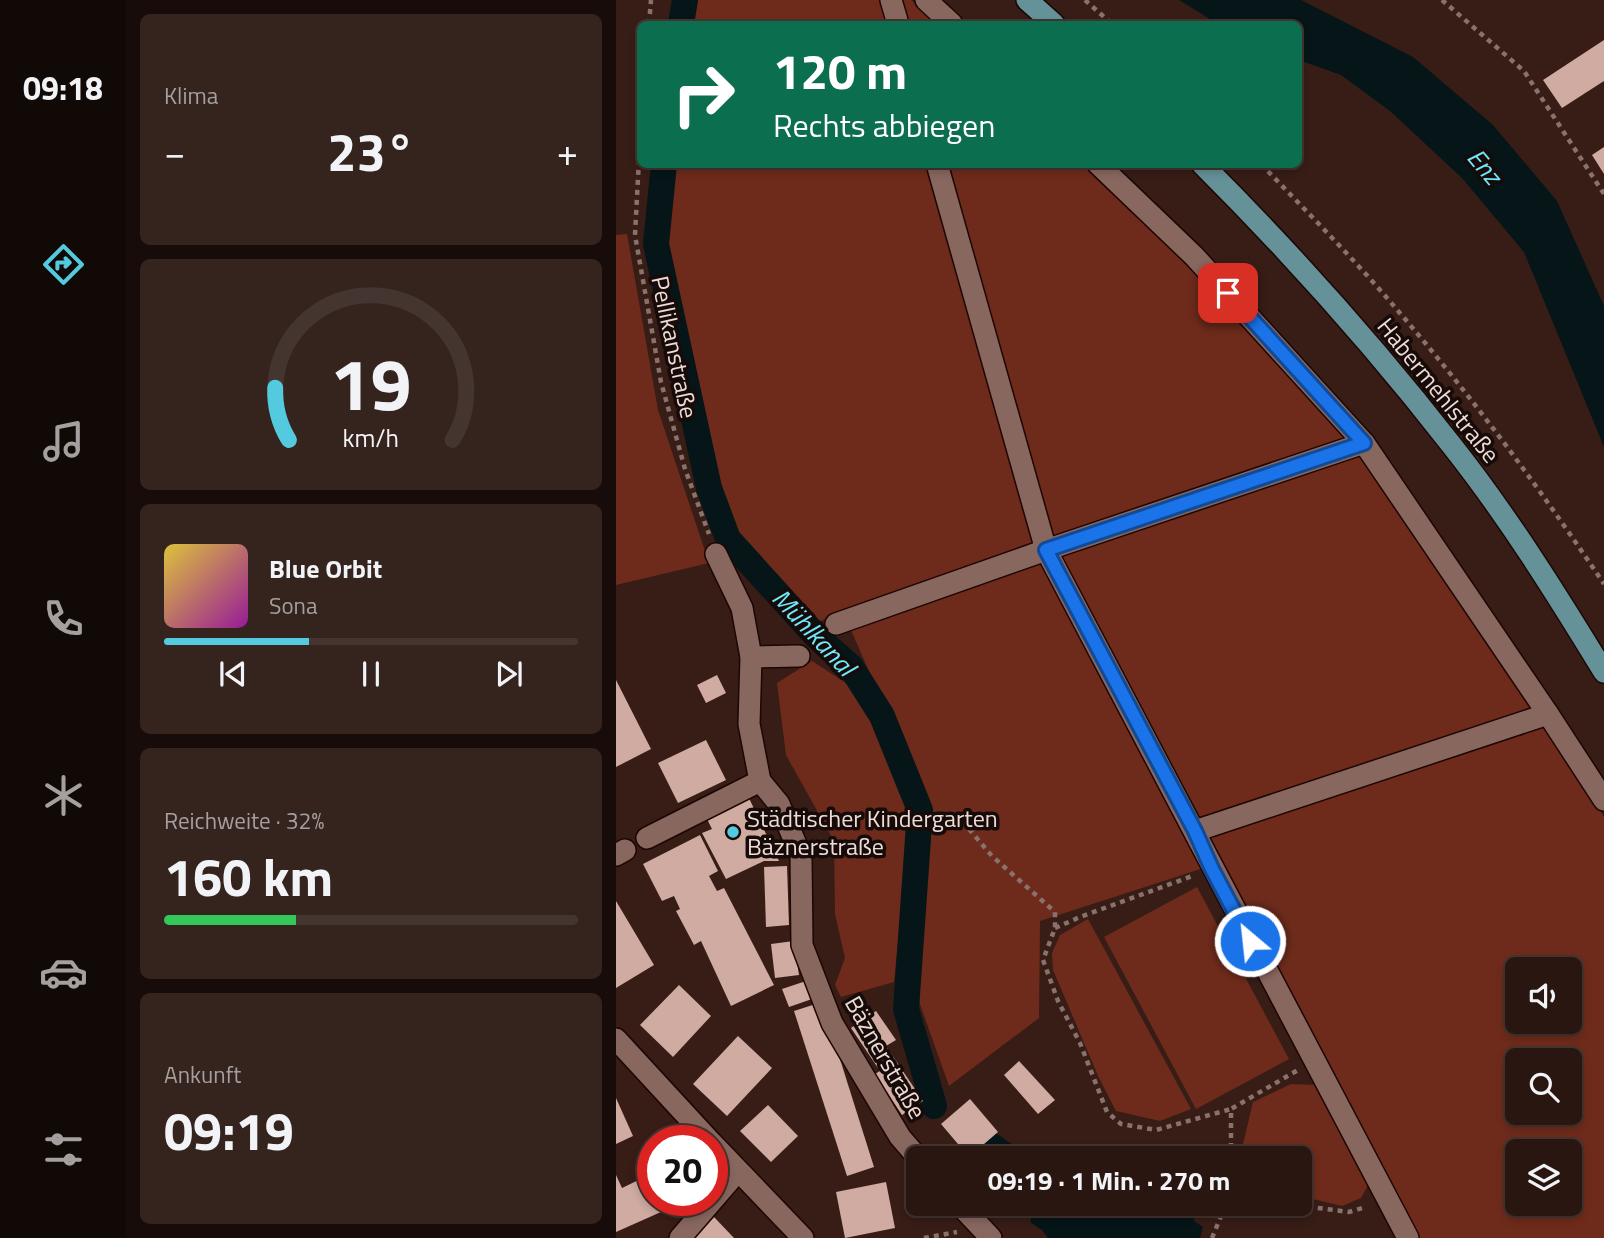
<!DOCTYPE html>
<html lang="de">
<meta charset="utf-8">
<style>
body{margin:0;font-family:"Titillium Web",sans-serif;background:#35231e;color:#f1f3f6;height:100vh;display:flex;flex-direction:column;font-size:26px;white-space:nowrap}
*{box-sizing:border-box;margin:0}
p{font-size:23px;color:#a59f9f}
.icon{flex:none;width:38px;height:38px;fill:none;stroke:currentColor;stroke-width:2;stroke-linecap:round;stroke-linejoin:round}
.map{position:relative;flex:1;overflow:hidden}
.panel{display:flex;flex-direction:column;gap:14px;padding:14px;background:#170c09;width:490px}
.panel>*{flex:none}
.guide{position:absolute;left:21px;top:21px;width:665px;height:147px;border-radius:10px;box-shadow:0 4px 10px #0003,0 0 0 2px #453530;background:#0b6e4f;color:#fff;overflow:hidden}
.controls{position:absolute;left:889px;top:957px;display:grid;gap:14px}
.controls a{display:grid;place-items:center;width:77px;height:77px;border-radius:10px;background:#291610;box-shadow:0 4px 10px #0003,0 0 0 2px #453530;font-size:35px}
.speed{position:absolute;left:21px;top:1125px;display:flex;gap:14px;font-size:35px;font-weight:700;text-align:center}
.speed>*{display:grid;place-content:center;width:91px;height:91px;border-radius:50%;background:#291610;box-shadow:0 4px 10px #0003,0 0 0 2px #453530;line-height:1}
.speed .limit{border:10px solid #d22;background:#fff;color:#111}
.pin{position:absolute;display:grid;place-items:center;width:60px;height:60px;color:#fff;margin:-30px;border-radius:14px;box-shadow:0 4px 10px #0006}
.me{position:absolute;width:77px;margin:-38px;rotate:332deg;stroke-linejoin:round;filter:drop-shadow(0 0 5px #0008)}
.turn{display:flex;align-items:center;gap:24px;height:147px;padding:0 21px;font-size:32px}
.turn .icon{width:91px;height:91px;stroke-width:2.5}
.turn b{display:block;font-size:49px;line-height:60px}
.big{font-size:52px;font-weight:700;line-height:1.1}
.panel .widget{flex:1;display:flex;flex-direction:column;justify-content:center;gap:10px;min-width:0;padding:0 24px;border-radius:10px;background:#35231e}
.panel .dial{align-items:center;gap:0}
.dial svg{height:182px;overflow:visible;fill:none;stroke:#453530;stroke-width:7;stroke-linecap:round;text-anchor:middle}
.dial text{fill:#f1f3f6;stroke:none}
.song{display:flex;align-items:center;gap:21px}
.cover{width:84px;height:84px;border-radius:10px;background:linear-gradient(135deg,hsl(50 70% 55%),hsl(300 70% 35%))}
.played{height:7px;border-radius:4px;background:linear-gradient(90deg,#54cade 35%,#453530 35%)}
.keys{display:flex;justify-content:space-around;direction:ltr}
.heat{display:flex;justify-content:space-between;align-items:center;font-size:38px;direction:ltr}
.charge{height:10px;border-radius:5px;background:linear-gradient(90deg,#34c759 32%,#453530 0)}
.trip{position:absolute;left:290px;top:1146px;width:406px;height:70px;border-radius:10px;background:#291610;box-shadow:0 4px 10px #0003,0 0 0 2px #453530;font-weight:700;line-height:70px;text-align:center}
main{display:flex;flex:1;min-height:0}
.tabs{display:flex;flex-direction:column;width:126px;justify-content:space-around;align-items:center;background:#100906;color:#a59f9f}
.tabs .icon{width:49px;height:49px}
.tabs .selected{color:#54cade}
.tabs b{font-size:32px;color:#f1f3f6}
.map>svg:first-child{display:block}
</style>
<main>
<nav class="tabs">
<b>09:18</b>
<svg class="icon selected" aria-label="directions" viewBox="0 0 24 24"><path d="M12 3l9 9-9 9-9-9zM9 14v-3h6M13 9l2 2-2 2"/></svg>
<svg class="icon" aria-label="music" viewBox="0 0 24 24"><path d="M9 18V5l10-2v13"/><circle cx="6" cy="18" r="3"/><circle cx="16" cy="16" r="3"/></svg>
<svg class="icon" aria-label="phone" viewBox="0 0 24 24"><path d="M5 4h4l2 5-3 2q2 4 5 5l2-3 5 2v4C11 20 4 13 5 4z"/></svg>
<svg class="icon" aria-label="climate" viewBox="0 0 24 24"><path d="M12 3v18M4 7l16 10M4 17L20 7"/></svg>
<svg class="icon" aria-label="car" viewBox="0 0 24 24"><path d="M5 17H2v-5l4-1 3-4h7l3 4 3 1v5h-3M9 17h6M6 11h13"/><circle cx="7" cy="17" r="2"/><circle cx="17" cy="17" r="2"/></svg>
<svg class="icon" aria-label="filters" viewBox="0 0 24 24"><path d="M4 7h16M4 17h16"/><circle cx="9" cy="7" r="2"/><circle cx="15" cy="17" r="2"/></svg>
</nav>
<section class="panel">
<div class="widget"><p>Klima</p>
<div class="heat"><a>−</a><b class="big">23°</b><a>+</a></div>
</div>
<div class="widget dial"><svg viewBox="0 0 100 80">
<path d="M14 69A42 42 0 1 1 86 69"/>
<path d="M14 69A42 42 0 0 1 8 46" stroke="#54cade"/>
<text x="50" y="56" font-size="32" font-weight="700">19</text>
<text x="50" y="72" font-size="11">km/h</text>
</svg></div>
<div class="widget">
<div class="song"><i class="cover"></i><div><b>Blue Orbit</b><p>Sona</p></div></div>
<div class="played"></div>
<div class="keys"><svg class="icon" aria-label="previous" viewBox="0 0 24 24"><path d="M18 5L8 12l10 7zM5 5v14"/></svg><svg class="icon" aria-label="pause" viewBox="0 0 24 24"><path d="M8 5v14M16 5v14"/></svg><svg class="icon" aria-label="next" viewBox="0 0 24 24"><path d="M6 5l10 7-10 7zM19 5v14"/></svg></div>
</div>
<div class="widget"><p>Reichweite · 32%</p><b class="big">160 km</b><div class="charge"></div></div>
<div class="widget"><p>Ankunft</p><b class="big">09:19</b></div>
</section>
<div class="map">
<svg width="988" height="1238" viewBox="0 0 988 1238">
<rect width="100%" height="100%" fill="#371d16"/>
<!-- green -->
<g fill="#6e2b1b" fill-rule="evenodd">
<polygon points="74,0 295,0 321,24 70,24"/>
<path d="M471,164L575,262L698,394L864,624L988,817V1238H801L600,864L424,921L423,1018L333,1086L300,993L314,810L227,612L204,621L115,533L45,246L54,165ZM901,970H954V1022H901ZM901,1060H954V1113H901ZM901,1152H954V1204H901Z"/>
<polygon points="11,234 42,410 93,563 0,585 0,235"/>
<polygon points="196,661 242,691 295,811 278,982 225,997 219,985 229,958 219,914 218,841 170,755 161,683"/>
<polygon points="581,887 673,1059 580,1109 488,937"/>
<polygon points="472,919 575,1109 544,1121 500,1111 483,1078 437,970 436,953 444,935"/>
<polygon points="675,1084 701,1085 753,1183 745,1198 726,1206 684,1196 684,1158 626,1158 624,1157 637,1102"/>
</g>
<!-- water -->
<g fill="#061518">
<polygon points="563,0 685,0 797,57 877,125 941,201 988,306 988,447 908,252 846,178 774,111 725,75 683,60 682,24 602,24"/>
<polygon points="480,1145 501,1151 509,1158 438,1158 461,1147"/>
<polygon points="413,1204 579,1204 578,1221 587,1227 584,1238 432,1238 426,1230 415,1223"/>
</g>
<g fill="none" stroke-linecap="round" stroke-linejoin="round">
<!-- canal -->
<g stroke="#061518" stroke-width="26">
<polyline points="65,24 69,0"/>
<polyline points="48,164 40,244 93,488 112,539 200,636 235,667 266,716 304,810 290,1009 318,1106"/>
<polyline points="376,1146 393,1158"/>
</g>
</g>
<!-- building -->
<g fill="#cfaba2">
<polygon points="988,40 988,81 946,108 927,80"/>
<polygon points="988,147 988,174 976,155"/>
<polygon points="101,675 110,693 90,703 81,685"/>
<polygon points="0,680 35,749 0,767"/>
<polygon points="90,740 110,780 62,803 42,763"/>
<polygon points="131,794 163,861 148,861 110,879 86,833 96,829 89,815"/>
<polygon points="84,835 102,871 93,876 101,891 108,888 158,985 115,1006 85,941 78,945 60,911 64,909 58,896 46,901 27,864"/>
<polygon points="171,866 173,925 150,927 148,867"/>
<polygon points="0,901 38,965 0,988"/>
<polygon points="178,941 183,975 159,978 155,944"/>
<polygon points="190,981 196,999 173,1007 166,989"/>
<polygon points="63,985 95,1016 57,1057 24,1025"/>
<polygon points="206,1002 258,1167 231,1176 178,1011"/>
<polygon points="260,1011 280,1040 270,1046 307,1101 286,1115 259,1074 264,1071 235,1028"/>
<polygon points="122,1036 156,1068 111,1116 77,1084"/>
<polygon points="403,1061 439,1100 422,1114 388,1075"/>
<polygon points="0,1098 17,1136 0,1144"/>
<polygon points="354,1099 382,1132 353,1157 325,1124"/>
<polygon points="152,1105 182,1136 155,1162 124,1131"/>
<polygon points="37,1173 37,1200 72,1200 0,1232 0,1175 6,1188"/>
<polygon points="270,1182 279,1228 229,1238 220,1192"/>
<polygon points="98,1217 118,1238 79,1238"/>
</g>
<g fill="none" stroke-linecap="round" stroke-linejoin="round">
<defs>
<g id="minor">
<polyline points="275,0 282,24"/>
<polyline points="310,0 336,24"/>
<polyline points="321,164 430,550 792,1238"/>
<polyline points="482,164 578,256 748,443 932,714 988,800"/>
<polyline points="100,554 126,608 135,657 133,724 144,781 163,804 185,856 186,945 216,1023 284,1137 303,1159"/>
<polyline points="220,624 430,550 748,443"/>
<polyline points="135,657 183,656"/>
<polyline points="579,831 932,714"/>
<polyline points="31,838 144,781"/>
<polyline points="0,855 9,850"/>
<polyline points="0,1039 94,1141"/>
<polyline points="96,1143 187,1238"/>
<polyline points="343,1204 375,1238"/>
<polyline points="64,1238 122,1171"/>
</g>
<g id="major">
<polyline points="411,0 438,24"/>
<path d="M586,164C675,253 760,348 837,447C893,518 941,595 988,672"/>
</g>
</defs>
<!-- minor casing -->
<use href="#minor" stroke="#1d0603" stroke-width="24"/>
<!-- major casing -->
<use href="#major" stroke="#1d0603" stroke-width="24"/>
<!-- path -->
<g stroke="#89726c" stroke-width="4.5" stroke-dasharray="5 5" stroke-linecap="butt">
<polyline points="469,0 496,24"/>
<polyline points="826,0 908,71 988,194"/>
<polyline points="33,24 35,0"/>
<polyline points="24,140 19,235 45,382 69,469 93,534"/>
<path d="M645,164C692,213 740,261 783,312C857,398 925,490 988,584"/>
<polyline points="353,829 376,856 439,912 439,928 427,960 442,1001 464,1043 491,1112 505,1124 540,1130 615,1109"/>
<polyline points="439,928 464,917 579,875"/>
<polyline points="615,1158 615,1109 682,1070"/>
<polyline points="672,1204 733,1212 750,1207"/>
<polyline points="308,1238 341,1232"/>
<polyline points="596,1238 610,1204"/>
</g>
<!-- minor -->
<use href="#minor" stroke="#88675f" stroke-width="21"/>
<!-- major -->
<use href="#major" stroke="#659198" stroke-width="21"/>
</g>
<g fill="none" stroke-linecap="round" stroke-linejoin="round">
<defs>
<polyline id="route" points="612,293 748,443 430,550 579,831 596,869 634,941"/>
</defs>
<!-- route casing -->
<use href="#route" stroke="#114b97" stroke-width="18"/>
<!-- route -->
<use href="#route" stroke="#1a73e8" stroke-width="12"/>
</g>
<!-- markers -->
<circle fill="#54cade" stroke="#160b08" stroke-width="2.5" cx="117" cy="832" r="7"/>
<g text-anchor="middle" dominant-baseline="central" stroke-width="7" stroke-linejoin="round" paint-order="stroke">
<!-- street labels -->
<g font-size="24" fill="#eedbd6" stroke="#160b08">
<text transform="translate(59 347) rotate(78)">Pellikanstraße</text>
<text transform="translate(823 390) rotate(51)">Habermehlstraße</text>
<text transform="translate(270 1057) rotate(60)">Bäznerstraße</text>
</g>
<!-- poi labels -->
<g font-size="24" fill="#eedbd6" stroke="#160b08" text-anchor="start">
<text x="131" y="818">Städtischer Kindergarten<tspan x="131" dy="28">Bäznerstraße</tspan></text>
</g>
<!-- water labels -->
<g font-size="26" font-style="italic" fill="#6fe9fe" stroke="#160b08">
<text transform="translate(869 166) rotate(50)">Enz</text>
<text transform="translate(198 632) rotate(47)">Mühlkanal</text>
</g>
</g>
</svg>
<div class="controls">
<a><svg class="icon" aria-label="sound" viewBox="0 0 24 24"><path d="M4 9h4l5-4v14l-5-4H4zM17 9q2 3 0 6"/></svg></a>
<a><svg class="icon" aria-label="search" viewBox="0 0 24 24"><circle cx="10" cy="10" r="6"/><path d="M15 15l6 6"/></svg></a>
<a><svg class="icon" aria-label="layers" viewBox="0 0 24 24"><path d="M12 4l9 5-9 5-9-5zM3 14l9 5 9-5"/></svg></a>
</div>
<div class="speed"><div class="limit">20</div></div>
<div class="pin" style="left:612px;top:293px;background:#d93025"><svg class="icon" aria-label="arrive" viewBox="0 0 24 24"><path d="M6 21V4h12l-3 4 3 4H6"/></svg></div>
<svg class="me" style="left:634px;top:941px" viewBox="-20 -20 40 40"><circle r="17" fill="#1a73e8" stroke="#fff" stroke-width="3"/><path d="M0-11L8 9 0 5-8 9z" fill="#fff"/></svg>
<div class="trip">09:19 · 1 Min. · 270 m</div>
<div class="guide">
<div class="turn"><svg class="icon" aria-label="right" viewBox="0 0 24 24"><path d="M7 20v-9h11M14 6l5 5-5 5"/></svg><div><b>120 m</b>Rechts abbiegen</div></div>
</div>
</div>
</main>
